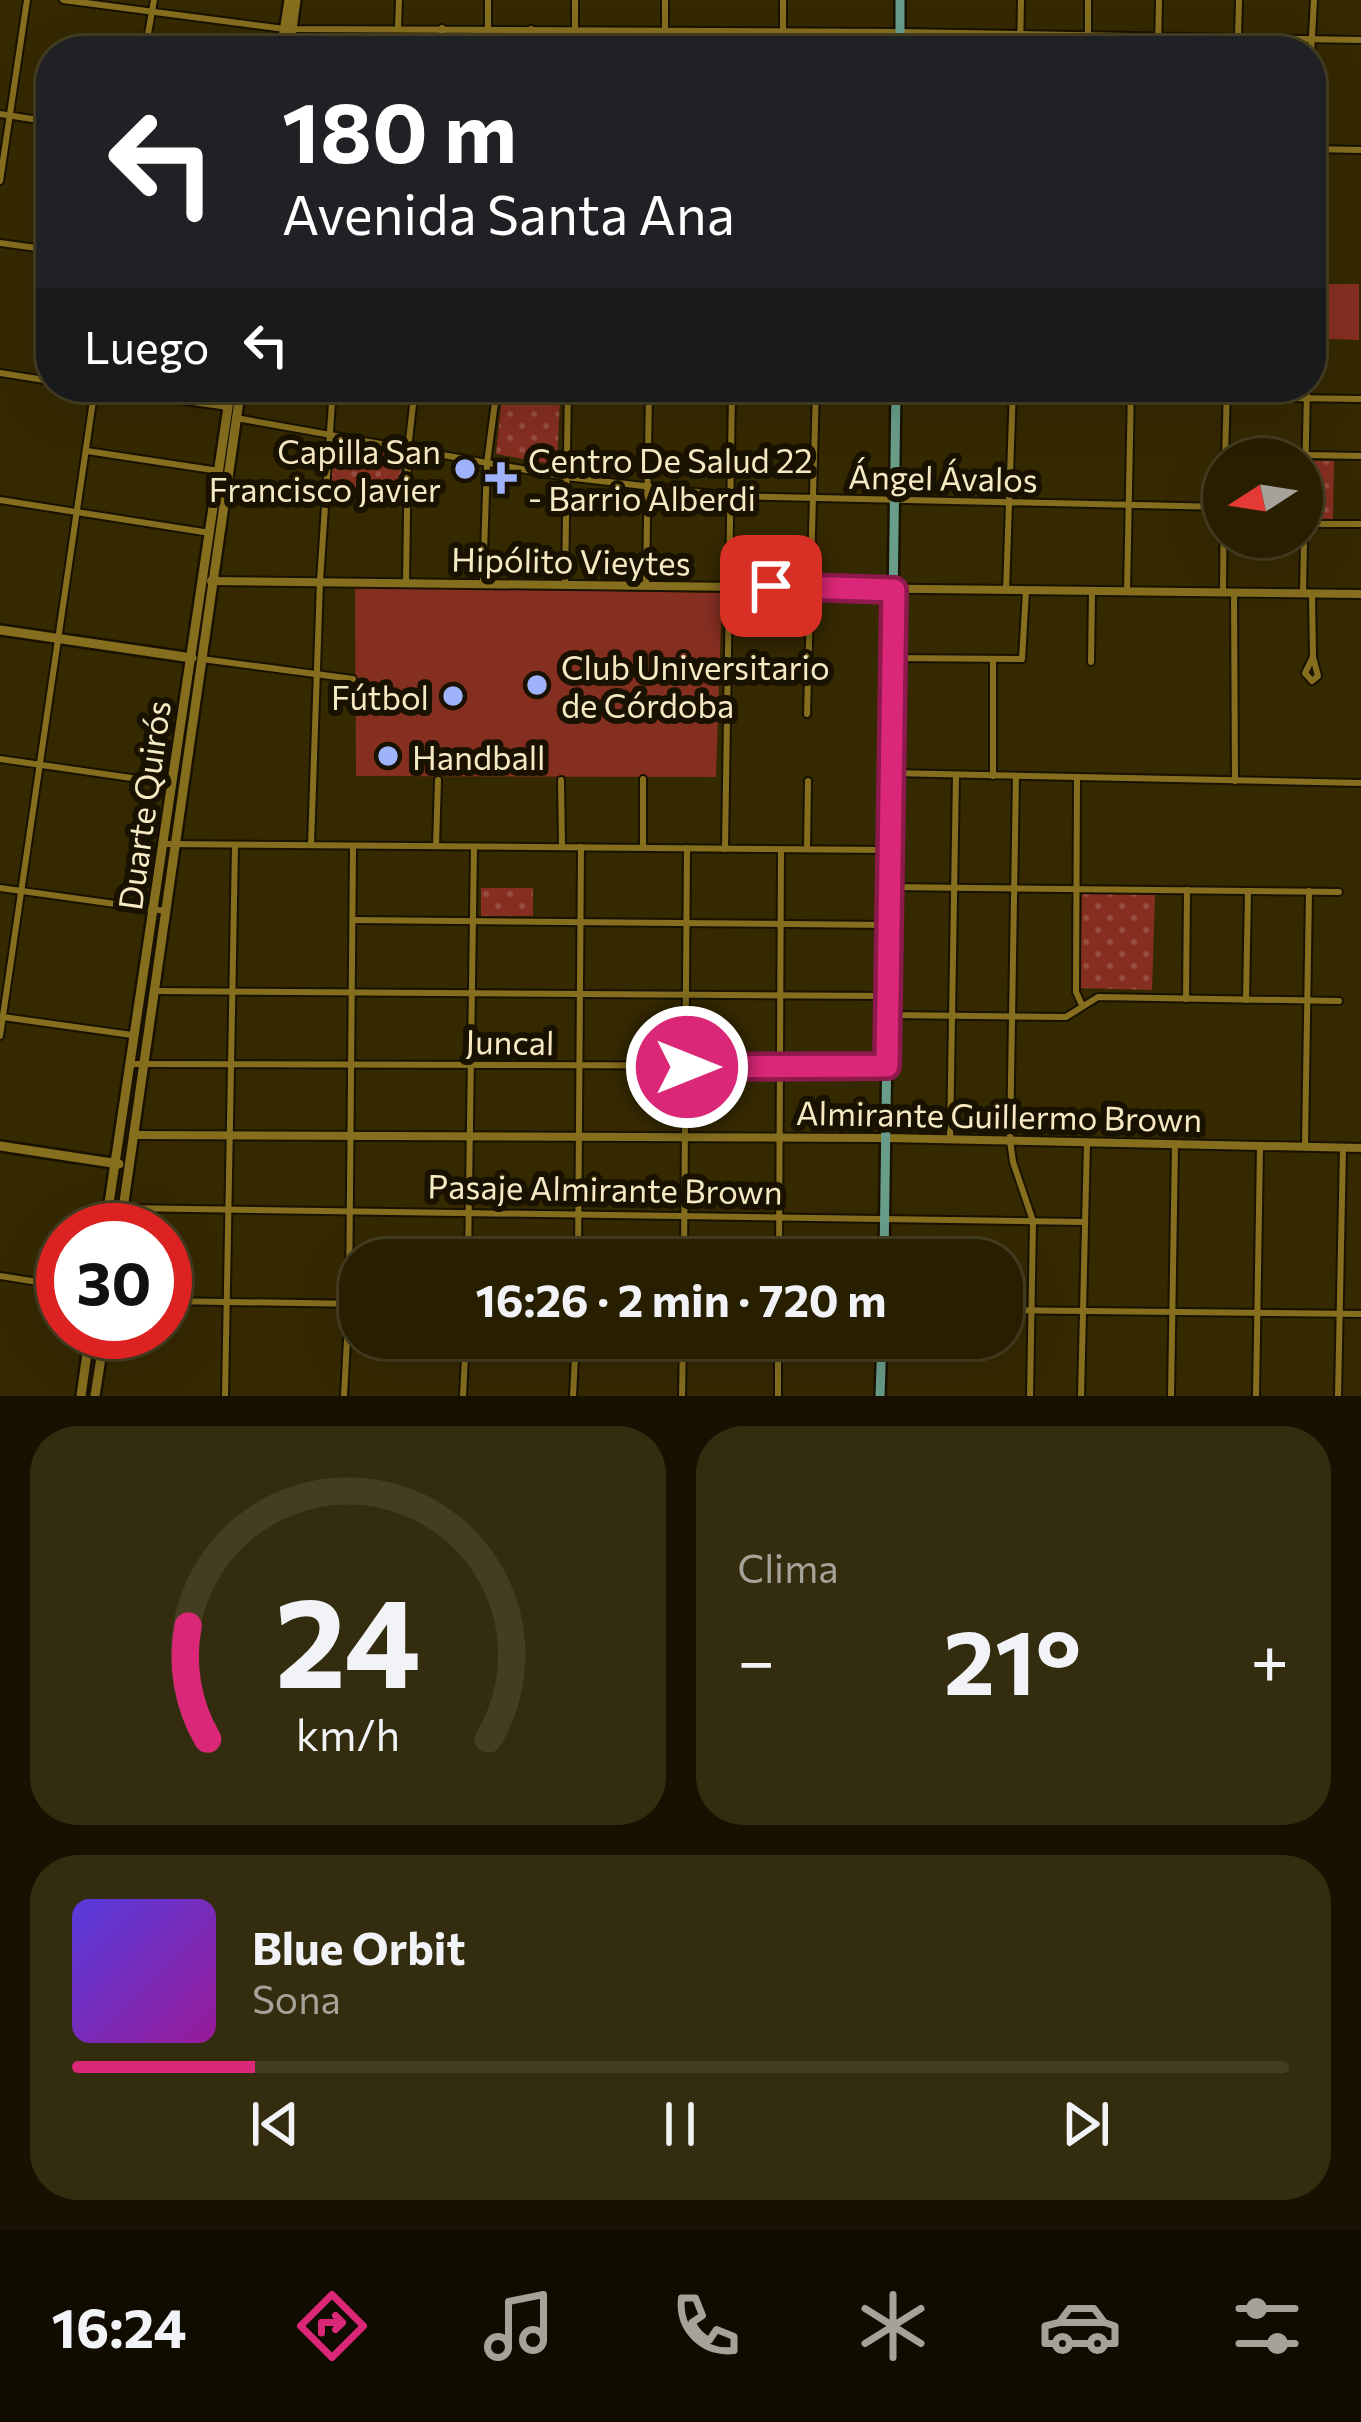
<!DOCTYPE html>
<html lang="es">
<meta charset="utf-8">
<style>
body{margin:0;font-family:Commissioner,sans-serif;background:#342c0f;color:#f1f3f6;height:100vh;display:flex;flex-direction:column;font-size:45px;white-space:nowrap}
*{box-sizing:border-box;margin:0}
p{font-size:39px;color:#a5a299}
.icon{flex:none;width:66px;height:66px;fill:none;stroke:currentColor;stroke-width:2;stroke-linecap:round;stroke-linejoin:round}
.map{position:relative;height:1396px;overflow:hidden}
.sheet{display:flex;flex-direction:column;gap:30px;padding:30px;background:#161100;flex:1}
.sheet>*{flex:none}
.top-card{position:absolute;left:36px;top:36px;width:1290px;height:366px;border-radius:48px;box-shadow:0 12px 48px #0002,0 0 0 3px #443d22;background:#202124;color:#fff;overflow:hidden}
.needle{width:78px;rotate:258deg}
.fabs{position:absolute;left:1203px;top:438px;display:grid;gap:24px}
.fabs a{display:grid;place-items:center;width:120px;height:120px;border-radius:50%;background:#281f00;box-shadow:0 12px 48px #0002,0 0 0 3px #443d22;font-size:60px}
.speed{position:absolute;left:36px;top:1203px;display:flex;gap:24px;font-size:60px;font-weight:700;text-align:center}
.speed>*{display:grid;place-content:center;width:156px;height:156px;border-radius:50%;background:#281f00;box-shadow:0 12px 48px #0002,0 0 0 3px #443d22;line-height:1}
.speed .limit{border:18px solid #d22;background:#fff;color:#111}
.pin{position:absolute;display:grid;place-items:center;width:102px;height:102px;color:#fff;margin:-51px;border-radius:24px;box-shadow:0 6px 18px #0006}
.me{position:absolute;width:132px;margin:-66px;rotate:90deg;stroke-linejoin:round;filter:drop-shadow(0 0 9px #0008)}
.turn{display:flex;align-items:center;gap:42px;height:252px;padding:0 48px;font-size:54px}
.turn .icon{width:156px;height:156px;stroke-width:2.5}
.turn b{display:block;font-size:84px;line-height:102px}
.then{display:flex;align-items:center;height:114px;padding:0 48px;background:#0003;gap:24px;font-size:45px}
.big{font-size:90px;font-weight:700;line-height:1.1}
.sheet .widget{flex:1;display:flex;flex-direction:column;justify-content:center;gap:18px;min-width:0;padding:0 42px;border-radius:48px;background:#342c0f}
.sheet .dial{align-items:center;gap:0}
.dial svg{height:312px;overflow:visible;fill:none;stroke:#443d22;stroke-width:7;stroke-linecap:round;text-anchor:middle}
.dial text{fill:#f1f3f6;stroke:none}
.song{display:flex;align-items:center;gap:36px}
.cover{width:144px;height:144px;border-radius:18px;background:linear-gradient(135deg,hsl(250 70% 55%),hsl(300 70% 35%))}
.played{height:12px;border-radius:6px;background:linear-gradient(90deg,#db2777 15%,#443d22 15%)}
.keys{display:flex;justify-content:space-around;direction:ltr}
.heat{display:flex;justify-content:space-between;align-items:center;font-size:66px;direction:ltr}
.sheet .tiles{flex:1;display:grid;gap:30px;grid-template-columns:1fr 1fr}
.widget:last-child{grid-column:span 2}
.trip{position:absolute;left:339px;top:1239px;width:684px;height:120px;border-radius:48px;background:#281f00;box-shadow:0 12px 48px #0002,0 0 0 3px #443d22;font-weight:700;line-height:120px;text-align:center}
.menu{display:flex;height:192px;justify-content:space-around;align-items:center;background:#100c00;color:#a5a299}
.menu .icon{width:84px;height:84px}
.menu .current{color:#db2777}
.menu b{font-size:54px;color:#f1f3f6}
.map>svg:first-child{display:block}
</style>
<div class="map">
<svg width="1361" height="1396" viewBox="0 0 1361 1396">
<defs>
<pattern id="grass-dots" width="8" height="8" patternUnits="userSpaceOnUse" patternTransform="scale(3)"><rect width="8" height="8" fill="#852f21"/><path d="M2 2h.1M6 6h.1" fill="none" stroke="#974d40" stroke-width="1.8" stroke-linecap="round"/></pattern>
</defs>
<rect width="100%" height="100%" fill="#352900"/>
<!-- grass -->
<g fill="url(#grass-dots)">
<polygon points="503,387 560,398 557,465 496,454"/>
<polygon points="334,441 401,451 401,491 330,491"/>
<polygon points="1309,461 1334,461 1333,521 1308,520"/>
<rect x="481" y="888" width="52" height="28"/>
<polygon points="1082,893 1155,894 1152,990 1080,988"/>
</g>
<!-- garden -->
<g fill="#852f21">
<polygon points="1329,284 1359,284 1359,340 1328,339"/>
<polygon points="355,586 722,593 716,777 356,776"/>
</g>
<g fill="none" stroke-linecap="round" stroke-linejoin="round">
<defs>
<g id="minor">
<polyline points="63,0 285,29 900,32 1361,40"/>
<polyline points="783,0 783,32"/>
<polyline points="398,27 399,0"/>
<polyline points="488,28 488,0"/>
<polyline points="575,29 575,0"/>
<polyline points="1088,34 1088,0"/>
<polyline points="1238,37 1239,0"/>
<polyline points="145,51 154,0"/>
<polyline points="441,51 442,28"/>
<polyline points="485,51 493,46 515,45 519,51"/>
<polyline points="531,51 531,29"/>
<polyline points="665,51 665,0"/>
<polyline points="1020,51 1021,0"/>
<polyline points="1158,51 1159,0"/>
<polyline points="1311,54 1314,0"/>
<polyline points="0,114 51,122"/>
<polyline points="1311,149 1361,150"/>
<polyline points="0,181 27,0"/>
<polyline points="0,243 51,250"/>
<polyline points="0,373 51,381"/>
<polyline points="88,387 228,407"/>
<polyline points="562,387 1361,399"/>
<polyline points="236,418 566,477 730,496 1224,507"/>
<polyline points="87,451 219,471"/>
<polyline points="1306,455 1361,456"/>
<polyline points="1225,459 1227,387"/>
<polyline points="0,500 210,533"/>
<polyline points="1305,524 1361,524"/>
<polyline points="406,582 408,449 415,387"/>
<polyline points="483,582 487,463 497,387"/>
<polyline points="565,584 568,387"/>
<polyline points="646,584 649,391"/>
<polyline points="1006,591 1013,387"/>
<polyline points="1127,592 1131,387"/>
<polyline points="1223,593 1224,484"/>
<polyline points="1303,593 1307,387"/>
<polyline points="1234,594 1235,781"/>
<polyline points="1312,594 1313,657 1305,673 1312,681 1318,676 1313,657"/>
<polyline points="893,658 1022,659 1026,591"/>
<polyline points="202,659 353,679"/>
<polyline points="1091,662 1092,592"/>
<polyline points="807,714 816,387"/>
<polyline points="0,759 173,784"/>
<polyline points="891,773 1361,783"/>
<polyline points="993,776 993,661"/>
<polyline points="1016,776 1010,1141 1013,1162 1033,1221 1030,1396"/>
<polyline points="1077,778 1076,992 1082,1005"/>
<polyline points="643,779 643,847"/>
<polyline points="561,780 562,846"/>
<polyline points="164,844 889,850"/>
<polyline points="311,845 320,581 333,387"/>
<polyline points="436,846 438,780"/>
<polyline points="725,849 732,391"/>
<polyline points="807,849 808,781"/>
<polyline points="888,887 1339,892"/>
<polyline points="0,888 166,911"/>
<polyline points="353,920 889,925"/>
<polyline points="153,991 888,996"/>
<polyline points="1186,999 1187,890"/>
<polyline points="1246,1000 1248,891"/>
<polyline points="888,1015 1066,1017 1098,997 1339,1001"/>
<polyline points="3,1017 132,1035"/>
<polyline points="0,1036 95,387"/>
<polyline points="131,1064 887,1066"/>
<polyline points="950,1139 956,775"/>
<polyline points="1305,1146 1309,891"/>
<polyline points="123,1208 1085,1222"/>
<polyline points="468,1260 474,847"/>
<polyline points="578,1260 581,847"/>
<polyline points="684,1260 687,848"/>
<polyline points="779,1260 781,850"/>
<polyline points="0,1276 63,1286"/>
<polyline points="165,1301 360,1304"/>
<polyline points="1002,1310 1361,1314"/>
<polyline points="225,1396 235,846"/>
<polyline points="344,1396 349,1303 353,847"/>
<polyline points="463,1396 466,1338"/>
<polyline points="573,1396 576,1338"/>
<polyline points="682,1396 683,1338"/>
<polyline points="778,1396 778,1338"/>
<polyline points="1081,1396 1087,1142"/>
<polyline points="1171,1396 1175,1145"/>
<polyline points="1256,1396 1260,1147"/>
<polyline points="1338,1396 1343,1148"/>
</g>
<g id="tertiary">
<polyline points="211,581 1361,594"/>
<polyline points="133,1135 886,1138 1361,1148"/>
</g>
<g id="secondary">
<polyline points="281,51 289,0"/>
<polyline points="289,51 296,0"/>
<polyline points="0,630 192,658"/>
<polyline points="0,1146 119,1164"/>
<polyline points="105,1230 231,387"/>
<polyline points="120,1230 241,387"/>
<polyline points="81,1396 90,1332"/>
<polyline points="95,1396 105,1332"/>
</g>
<g id="primary">
<polyline points="900,51 900,0"/>
<polyline points="884,1260 896,387"/>
<polyline points="880,1396 882,1338"/>
</g>
</defs>
<!-- minor casing -->
<use href="#minor" stroke="#191200" stroke-width="10"/>
<!-- tertiary casing -->
<use href="#tertiary" stroke="#191200" stroke-width="12"/>
<!-- secondary casing -->
<use href="#secondary" stroke="#191200" stroke-width="14"/>
<!-- primary casing -->
<use href="#primary" stroke="#191200" stroke-width="14"/>
<!-- minor -->
<use href="#minor" stroke="#856e1e" stroke-width="6"/>
<!-- tertiary -->
<use href="#tertiary" stroke="#856e1e" stroke-width="8"/>
<!-- secondary -->
<use href="#secondary" stroke="#856e1e" stroke-width="9"/>
<!-- primary -->
<use href="#primary" stroke="#689d89" stroke-width="9"/>
</g>
<g fill="none" stroke-linecap="round" stroke-linejoin="round">
<defs>
<polyline id="route" points="687,1067 887,1066 894,590 771,586"/>
</defs>
<!-- route casing -->
<use href="#route" stroke="#8e194d" stroke-width="30"/>
<!-- route -->
<use href="#route" stroke="#db2777" stroke-width="21"/>
</g>
<!-- markers -->
<g fill="#9fb3fd" stroke="#191200" stroke-width="4.5">
<circle cx="465" cy="469" r="12"/>
<path d="M495 460h12v12h12v12h-12v12h-12v-12h-12v-12h12z"/>
<circle cx="537" cy="685" r="12"/>
<circle cx="453" cy="696" r="12"/>
<circle cx="388" cy="756" r="12"/>
</g>
<g text-anchor="middle" dominant-baseline="central" stroke-width="12" stroke-linejoin="round" paint-order="stroke">
<!-- poi labels -->
<g font-size="33" fill="#f6eac5" stroke="#191200" text-anchor="start">
<text x="441" y="450" text-anchor="end">Capilla San<tspan x="441" dy="38">Francisco Javier</tspan></text>
<text x="528" y="459">Centro De Salud 22<tspan x="528" dy="38">- Barrio Alberdi</tspan></text>
<text x="561" y="666">Club Universitario<tspan x="561" dy="38">de Córdoba</tspan></text>
<text x="429" y="696" text-anchor="end">Fútbol</text>
<text x="412" y="756">Handball</text>
</g>
<!-- street labels -->
<g font-size="33" fill="#f6eac5" stroke="#191200">
<text transform="translate(943 477) rotate(1)">Ángel Ávalos</text>
<text transform="translate(571 560) rotate(1)">Hipólito Vieytes</text>
<text transform="translate(143 805) rotate(-82)">Duarte Quirós</text>
<text transform="translate(510 1041) rotate(1)">Juncal</text>
<text transform="translate(999 1115) rotate(1)">Almirante Guillermo Brown</text>
<text transform="translate(605 1188) rotate(1)">Pasaje Almirante Brown</text>
</g>
</g>
</svg>
<div class="fabs">
<a><svg class="needle" viewBox="-14 -14 28 28"><path d="M0-13l5 13h-10z" fill="#e53935"/><path d="M0 13l5-13h-10z" fill="#a5a299"/></svg></a>
</div>
<div class="speed"><div class="limit">30</div></div>
<div class="pin" style="left:771px;top:586px;background:#d93025"><svg class="icon" aria-label="arrive" viewBox="0 0 24 24"><path d="M6 21V4h12l-3 4 3 4H6"/></svg></div>
<svg class="me" style="left:687px;top:1067px" viewBox="-20 -20 40 40"><circle r="17" fill="#db2777" stroke="#fff" stroke-width="3"/><path d="M0-11L8 9 0 5-8 9z" fill="#fff"/></svg>
<div class="trip">16:26 · 2 min · 720 m</div>
<div class="top-card">
<div class="turn"><svg class="icon" aria-label="left" viewBox="0 0 24 24"><path d="M17 20v-9H6M10 6l-5 5 5 5"/></svg><div><b>180 m</b>Avenida Santa Ana</div></div>
<div class="then">Luego<svg class="icon" aria-label="left" viewBox="0 0 24 24"><path d="M17 20v-9H6M10 6l-5 5 5 5"/></svg></div>
</div>
</div>
<section class="sheet">
<div class="tiles">
<div class="widget dial"><svg viewBox="0 0 100 80">
<path d="M14 69A42 42 0 1 1 86 69"/>
<path d="M14 69A42 42 0 0 1 9 40" stroke="#db2777"/>
<text x="50" y="56" font-size="32" font-weight="700">24</text>
<text x="50" y="72" font-size="11">km/h</text>
</svg></div>
<div class="widget"><p>Clima</p>
<div class="heat"><a>−</a><b class="big">21°</b><a>+</a></div>
</div>
<div class="widget">
<div class="song"><i class="cover"></i><div><b>Blue Orbit</b><p>Sona</p></div></div>
<div class="played"></div>
<div class="keys"><svg class="icon" aria-label="previous" viewBox="0 0 24 24"><path d="M18 5L8 12l10 7zM5 5v14"/></svg><svg class="icon" aria-label="pause" viewBox="0 0 24 24"><path d="M8 5v14M16 5v14"/></svg><svg class="icon" aria-label="next" viewBox="0 0 24 24"><path d="M6 5l10 7-10 7zM19 5v14"/></svg></div>
</div>
</div>
</section>
<nav class="menu">
<b>16:24</b>
<svg class="icon current" aria-label="directions" viewBox="0 0 24 24"><path d="M12 3l9 9-9 9-9-9zM9 14v-3h6M13 9l2 2-2 2"/></svg>
<svg class="icon" aria-label="music" viewBox="0 0 24 24"><path d="M9 18V5l10-2v13"/><circle cx="6" cy="18" r="3"/><circle cx="16" cy="16" r="3"/></svg>
<svg class="icon" aria-label="phone" viewBox="0 0 24 24"><path d="M5 4h4l2 5-3 2q2 4 5 5l2-3 5 2v4C11 20 4 13 5 4z"/></svg>
<svg class="icon" aria-label="climate" viewBox="0 0 24 24"><path d="M12 3v18M4 7l16 10M4 17L20 7"/></svg>
<svg class="icon" aria-label="car" viewBox="0 0 24 24"><path d="M5 17H2v-5l4-1 3-4h7l3 4 3 1v5h-3M9 17h6M6 11h13"/><circle cx="7" cy="17" r="2"/><circle cx="17" cy="17" r="2"/></svg>
<svg class="icon" aria-label="filters" viewBox="0 0 24 24"><path d="M4 7h16M4 17h16"/><circle cx="9" cy="7" r="2"/><circle cx="15" cy="17" r="2"/></svg>
</nav>
